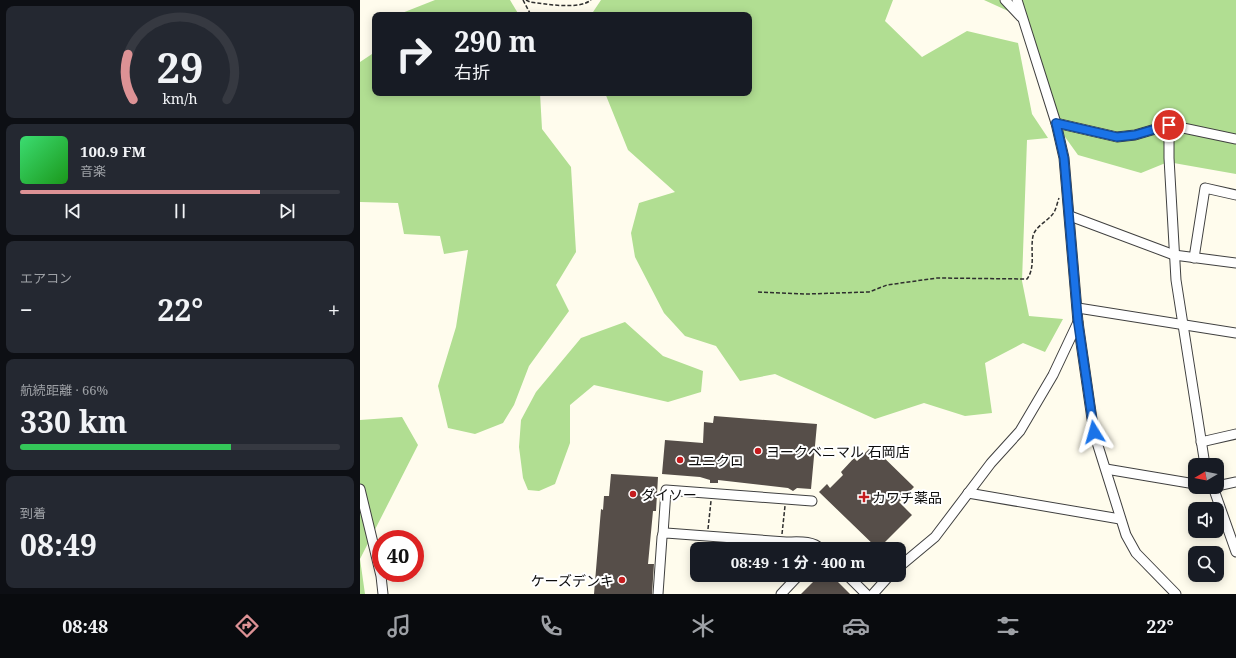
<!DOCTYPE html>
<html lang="ja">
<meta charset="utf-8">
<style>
body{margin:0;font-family:"Noto Serif","Noto Sans JP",serif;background:#242831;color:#f1f3f6;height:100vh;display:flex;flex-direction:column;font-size:15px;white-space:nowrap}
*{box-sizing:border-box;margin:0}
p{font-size:13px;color:#9ea1a6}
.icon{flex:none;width:22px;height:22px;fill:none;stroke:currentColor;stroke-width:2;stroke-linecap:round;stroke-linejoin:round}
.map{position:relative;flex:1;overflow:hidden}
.details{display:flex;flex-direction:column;gap:6px;padding:6px;background:#0d0f14;width:360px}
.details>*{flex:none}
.hud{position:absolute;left:12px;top:12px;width:380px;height:84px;border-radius:8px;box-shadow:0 2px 10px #0003;background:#171b24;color:#f1f3f6;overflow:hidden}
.needle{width:26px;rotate:260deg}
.fabs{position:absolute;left:828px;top:458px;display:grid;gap:8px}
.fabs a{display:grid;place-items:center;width:36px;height:36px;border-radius:8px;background:#171b24;box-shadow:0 2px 10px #0003;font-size:20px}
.speed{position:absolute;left:12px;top:530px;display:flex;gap:8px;font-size:20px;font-weight:700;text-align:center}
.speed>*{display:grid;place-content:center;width:52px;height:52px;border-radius:50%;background:#171b24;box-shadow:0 2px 10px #0003;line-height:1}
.speed .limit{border:6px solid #d22;background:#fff;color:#111}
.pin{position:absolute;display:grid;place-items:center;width:34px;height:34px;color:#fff;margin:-17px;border:2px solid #fff;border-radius:50%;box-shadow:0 1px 4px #0007}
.me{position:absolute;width:44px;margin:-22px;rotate:352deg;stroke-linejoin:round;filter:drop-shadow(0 0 3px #0008)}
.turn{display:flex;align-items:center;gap:14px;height:84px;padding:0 16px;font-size:18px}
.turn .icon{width:52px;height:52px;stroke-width:2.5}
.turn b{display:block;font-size:28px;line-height:34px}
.big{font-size:30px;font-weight:700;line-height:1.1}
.details .card{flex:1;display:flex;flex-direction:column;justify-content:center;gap:6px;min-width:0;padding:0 14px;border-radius:8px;background:#242831}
.details .dial{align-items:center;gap:0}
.dial svg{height:104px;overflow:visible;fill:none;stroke:#363941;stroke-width:7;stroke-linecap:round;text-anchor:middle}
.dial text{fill:#f1f3f6;stroke:none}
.song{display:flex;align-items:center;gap:12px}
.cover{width:48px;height:48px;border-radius:6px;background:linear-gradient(135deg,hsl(140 70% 55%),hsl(120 70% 35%))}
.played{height:4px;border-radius:2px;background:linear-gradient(90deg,#dd9295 75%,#363941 75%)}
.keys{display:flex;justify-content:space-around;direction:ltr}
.heat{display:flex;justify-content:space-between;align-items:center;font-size:22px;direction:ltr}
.charge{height:6px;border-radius:3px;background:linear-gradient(90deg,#34c759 66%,#363941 0)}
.trip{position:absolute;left:330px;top:542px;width:216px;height:40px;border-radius:8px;background:#171b24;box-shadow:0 2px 10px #0003;font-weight:700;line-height:40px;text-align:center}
.tab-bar{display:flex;height:64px;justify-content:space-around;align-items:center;background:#090b0e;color:#9ea1a6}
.tab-bar .icon{width:28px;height:28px}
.tab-bar .on{color:#dd9295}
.tab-bar b{font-size:18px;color:#f1f3f6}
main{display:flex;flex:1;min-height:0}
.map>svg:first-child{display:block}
</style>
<main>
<section class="details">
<div class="card dial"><svg viewBox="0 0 100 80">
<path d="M14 69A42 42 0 1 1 86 69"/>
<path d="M14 69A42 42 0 0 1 10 34" stroke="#dd9295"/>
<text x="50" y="56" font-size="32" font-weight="700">29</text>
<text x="50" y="72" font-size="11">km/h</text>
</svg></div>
<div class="card">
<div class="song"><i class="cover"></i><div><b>100.9 FM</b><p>音楽</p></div></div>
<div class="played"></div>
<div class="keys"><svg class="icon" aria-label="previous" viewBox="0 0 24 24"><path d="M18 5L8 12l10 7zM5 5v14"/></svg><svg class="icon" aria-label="pause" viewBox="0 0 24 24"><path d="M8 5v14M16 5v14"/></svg><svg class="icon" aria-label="next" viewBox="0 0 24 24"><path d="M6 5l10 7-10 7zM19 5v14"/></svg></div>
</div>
<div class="card"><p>エアコン</p>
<div class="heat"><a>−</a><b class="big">22°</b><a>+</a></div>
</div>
<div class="card"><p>航続距離 · 66%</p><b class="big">330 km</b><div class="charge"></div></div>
<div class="card"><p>到着</p><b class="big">08:49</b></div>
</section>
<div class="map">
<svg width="876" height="594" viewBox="0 0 876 594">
<rect width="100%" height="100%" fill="#fffced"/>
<!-- forest -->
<g fill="#b1de92">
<polygon points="75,0 150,0 159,15 37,15"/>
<polygon points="241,0 533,0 525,21 562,57 607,31 658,43 672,114 688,138 667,140 662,281 669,316 703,319 685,352 663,343 625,363 632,413 605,416 564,403 515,419 415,374 380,381 356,346 325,336 304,313 275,257 271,233 279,203 315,192 268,150 245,93 389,93 389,15 231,15"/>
<polygon points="624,0 876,0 876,174 808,162 781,173 718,155 687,112 666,19"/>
<polygon points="15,52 15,93 180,93 182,129 211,167 216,252 196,285 209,311 169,366 154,405 143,423 115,434 88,428 78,386 96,327 108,250 84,254 80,236 44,234 38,203 0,202 0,62"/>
<polygon points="265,322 303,356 343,371 341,392 308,402 234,385 210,405 210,443 195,484 179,491 168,490 163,478 159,447 161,420 176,392 221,338"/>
<polygon points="42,417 58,445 0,559 5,594 0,594 0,420"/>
</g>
<!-- building -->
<g fill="#564e49">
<polygon points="354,416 457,424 451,489 437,488 433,491 428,488 358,480 358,483 350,483 350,480 340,477 302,474 305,440 343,443 344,422 353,423"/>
<polygon points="512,446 554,487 539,502 552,515 518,549 459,492 467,484 470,488 483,475 481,472 494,458 497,461"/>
<polygon points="251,474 298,477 296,511 293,511 288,564 294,564 292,594 234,594 241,509 243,510 244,496 249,496"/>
<polygon points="460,575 471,575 490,594 441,594"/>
</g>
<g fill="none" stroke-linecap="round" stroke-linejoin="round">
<defs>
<g id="minor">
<polyline points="645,0 661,17"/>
<polyline points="657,0 696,123 704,158 718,322 734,433 766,535 776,553 816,594"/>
<polyline points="696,123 757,137 775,135 809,125 876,139"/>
<polyline points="809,125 809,158 816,280 845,465"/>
<polyline points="710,216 814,255 876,263"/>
<polyline points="834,258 845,188 876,195"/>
<polyline points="718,308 876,333"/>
<polyline points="841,442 876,434"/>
<polyline points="746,469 835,484"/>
<polyline points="857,486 876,482"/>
<polyline points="853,487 876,552"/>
<polyline points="0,489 21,576 23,594"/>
<polyline points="608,493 760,519"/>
<polyline points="303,534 306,490 452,501"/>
<polyline points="539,567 575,537 631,463 660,431 693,375 718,322"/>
<polyline points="487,575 506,594"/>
<path d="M298,594L302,537L303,534L306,533L426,542C438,542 452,540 461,549"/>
<polyline points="421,594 439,575"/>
<polyline points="513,594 530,575"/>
</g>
</defs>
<!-- minor casing -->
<use href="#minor" stroke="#404040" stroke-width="11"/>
<!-- path -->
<g stroke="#2f2f2f" stroke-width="1.5" stroke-dasharray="4 2" stroke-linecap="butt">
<polyline points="163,0 171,15"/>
<path d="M166,0L170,2C185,4 219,10 231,0"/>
<path d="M398,292L447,294L509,292L527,285L577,278L667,279C676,267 670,250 673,236C675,227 686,222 692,215C696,211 697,203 699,198"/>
<polyline points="348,529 351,501"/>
<polyline points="422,534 425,506"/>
<polyline points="476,575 480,579"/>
</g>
<!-- minor -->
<use href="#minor" stroke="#fff" stroke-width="9"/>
</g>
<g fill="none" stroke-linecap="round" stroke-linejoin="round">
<defs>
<polyline id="route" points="734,432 718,322 704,158 696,123 757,137 775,135 809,125"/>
</defs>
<!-- route casing -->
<use href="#route" stroke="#114b97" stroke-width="10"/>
<!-- route -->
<use href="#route" stroke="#1a73e8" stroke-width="7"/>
</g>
<!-- markers -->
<g fill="#c51c1e" stroke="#fff" stroke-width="1.5">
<circle cx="398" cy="451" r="4"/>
<circle cx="320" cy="460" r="4"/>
<circle cx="273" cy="494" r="4"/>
<path d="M502 491h4v4h4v4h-4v4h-4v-4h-4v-4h4z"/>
<circle cx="262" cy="580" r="4"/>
</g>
<g text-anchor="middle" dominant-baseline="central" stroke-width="4" stroke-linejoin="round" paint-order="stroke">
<!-- poi labels -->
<g font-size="14" fill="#0d0d0d" stroke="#fff" text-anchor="start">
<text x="406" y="451">ヨークベニマル 石岡店</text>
<text x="328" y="460">ユニクロ</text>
<text x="281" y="494">ダイソー</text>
<text x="512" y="497">カワチ薬品</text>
<text x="254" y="580" text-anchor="end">ケーズデンキ</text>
</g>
</g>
</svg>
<div class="fabs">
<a><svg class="needle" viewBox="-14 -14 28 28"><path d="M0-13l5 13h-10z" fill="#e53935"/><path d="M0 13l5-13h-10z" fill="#9ea1a6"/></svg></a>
<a><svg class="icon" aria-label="sound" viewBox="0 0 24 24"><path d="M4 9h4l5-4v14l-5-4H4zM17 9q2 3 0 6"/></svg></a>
<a><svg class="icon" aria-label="search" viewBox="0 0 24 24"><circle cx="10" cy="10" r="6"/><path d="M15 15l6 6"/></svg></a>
</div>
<div class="speed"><div class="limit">40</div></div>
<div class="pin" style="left:809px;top:125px;background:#d93025"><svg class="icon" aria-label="arrive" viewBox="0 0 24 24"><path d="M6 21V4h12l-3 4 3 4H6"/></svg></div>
<svg class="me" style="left:734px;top:432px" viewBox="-20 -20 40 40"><path d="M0-17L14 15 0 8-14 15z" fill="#1a73e8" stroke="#fff" stroke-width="4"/></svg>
<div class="trip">08:49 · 1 分 · 400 m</div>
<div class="hud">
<div class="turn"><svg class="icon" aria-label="right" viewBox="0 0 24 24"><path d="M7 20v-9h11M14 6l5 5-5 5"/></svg><div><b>290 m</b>右折</div></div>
</div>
</div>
</main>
<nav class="tab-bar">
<b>08:48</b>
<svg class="icon on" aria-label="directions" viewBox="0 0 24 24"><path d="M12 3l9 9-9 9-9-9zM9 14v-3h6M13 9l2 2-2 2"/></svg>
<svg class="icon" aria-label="music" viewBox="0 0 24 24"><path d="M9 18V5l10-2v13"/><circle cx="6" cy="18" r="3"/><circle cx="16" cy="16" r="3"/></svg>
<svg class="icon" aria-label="phone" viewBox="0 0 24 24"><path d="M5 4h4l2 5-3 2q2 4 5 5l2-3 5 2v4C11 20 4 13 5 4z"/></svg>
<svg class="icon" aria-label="climate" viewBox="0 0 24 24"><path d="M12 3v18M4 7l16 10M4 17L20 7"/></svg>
<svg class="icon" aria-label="car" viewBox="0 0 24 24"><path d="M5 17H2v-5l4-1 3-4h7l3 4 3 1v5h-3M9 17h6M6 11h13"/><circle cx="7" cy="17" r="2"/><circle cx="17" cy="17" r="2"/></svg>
<svg class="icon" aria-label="filters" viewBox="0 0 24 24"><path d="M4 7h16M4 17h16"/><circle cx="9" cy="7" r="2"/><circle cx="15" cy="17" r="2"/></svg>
<b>22°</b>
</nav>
